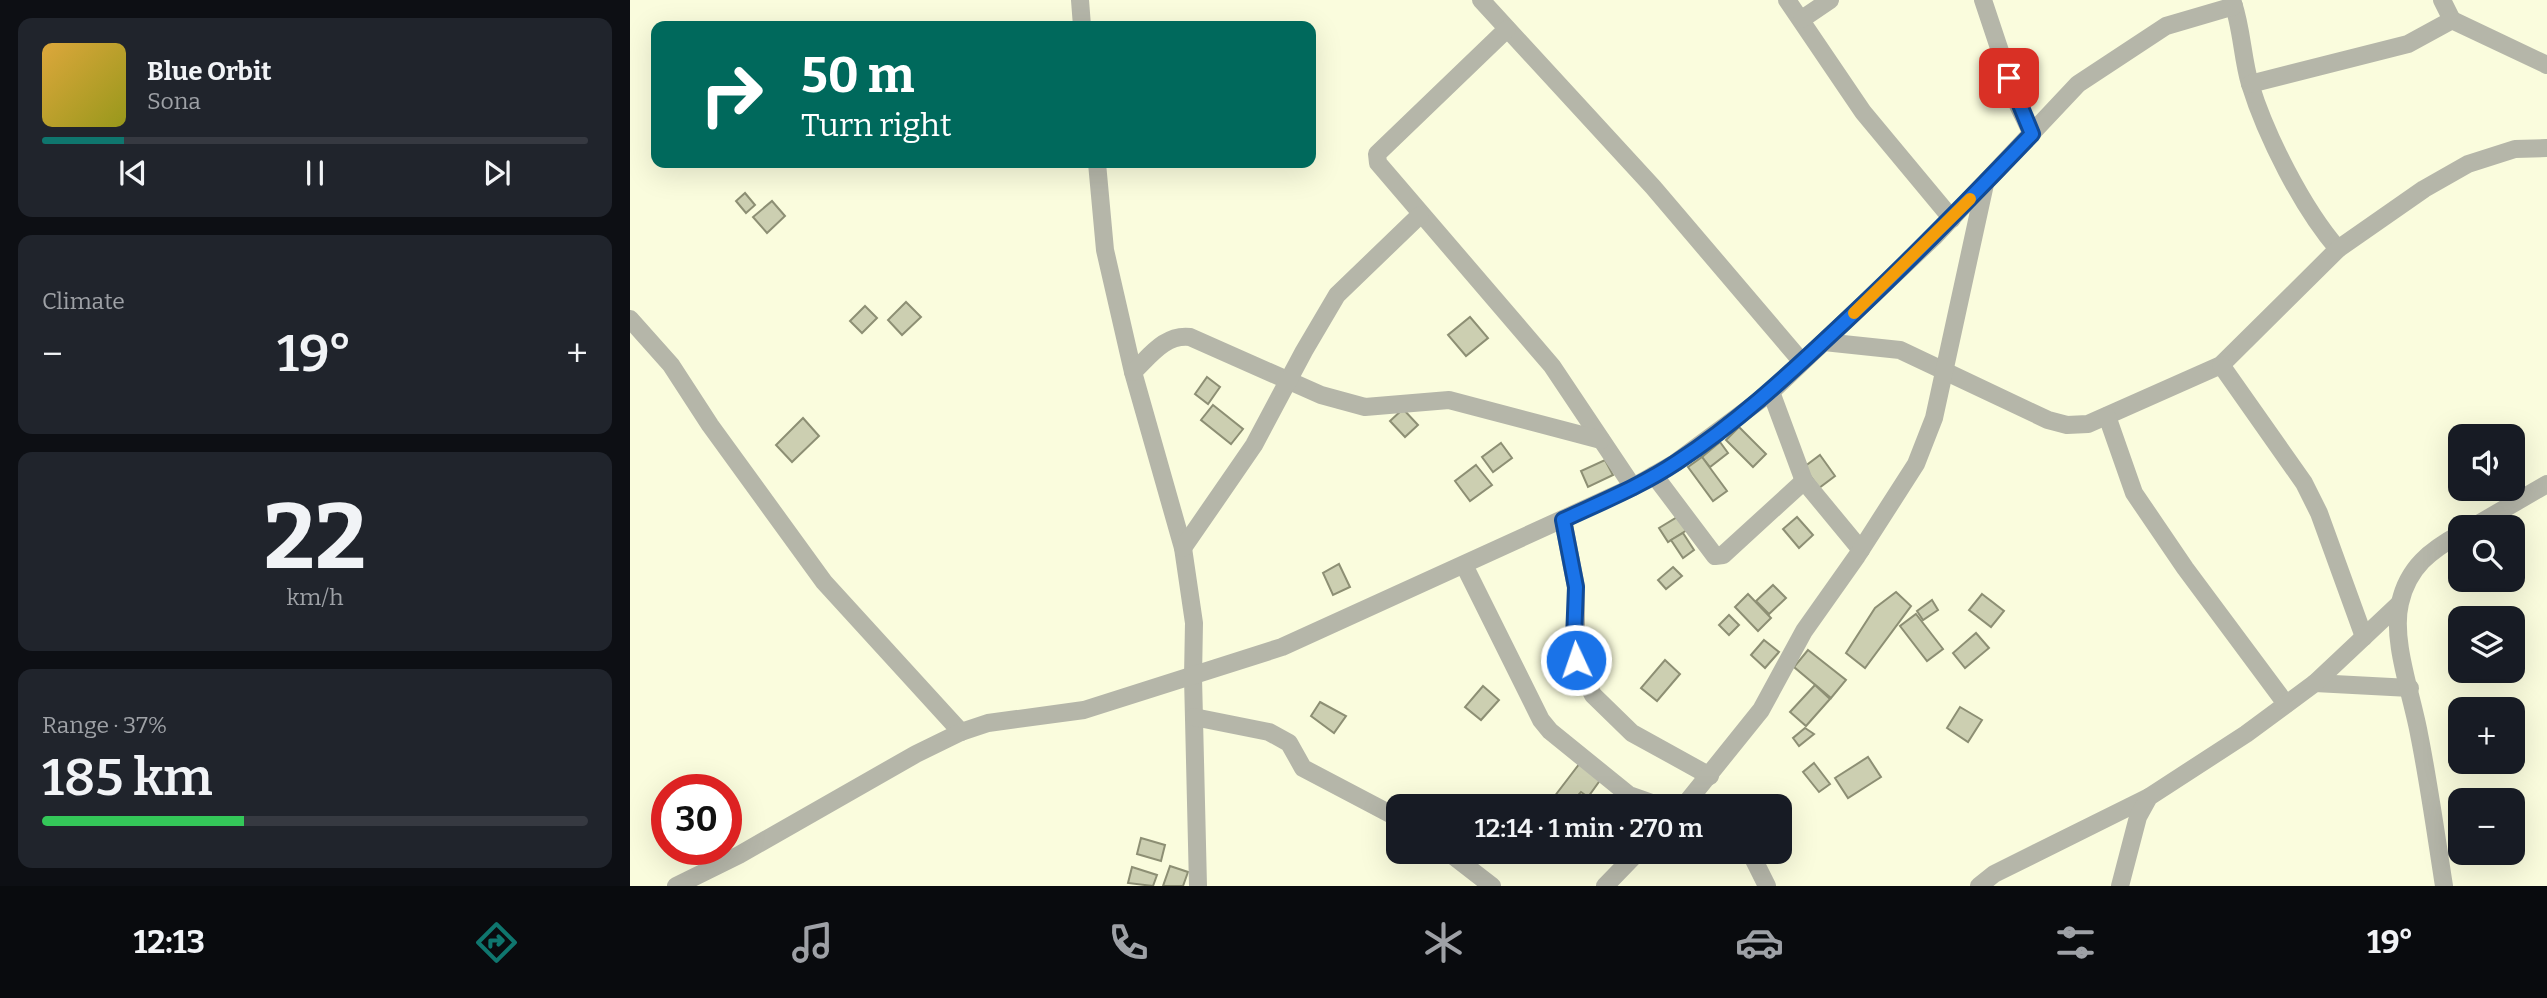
<!DOCTYPE html>
<meta charset="utf-8">
<style>
body{margin:0;font-family:Bitter,serif;background:#20242c;color:#f1f3f6;height:100vh;display:flex;flex-direction:column;font-size:26px;white-space:nowrap}
*{box-sizing:border-box;margin:0}
p{font-size:23px;color:#9ea1a6}
.icon{flex:none;width:38px;height:38px;fill:none;stroke:currentColor;stroke-width:2;stroke-linecap:round;stroke-linejoin:round}
.map{position:relative;flex:1;overflow:hidden}
.details{display:flex;flex-direction:column;gap:18px;padding:18px;background:#0d0f14;width:630px}
.details>*{flex:none}
.top-card{position:absolute;left:21px;top:21px;width:665px;height:147px;border-radius:14px;box-shadow:0 7px 28px #0002;background:#00695c;color:#fff;overflow:hidden}
.controls{position:absolute;left:1818px;top:424px;display:grid;gap:14px}
.controls a{display:grid;place-items:center;width:77px;height:77px;border-radius:14px;background:#171b24;box-shadow:0 7px 28px #0002;font-size:35px}
.speed{position:absolute;left:21px;top:774px;display:flex;gap:14px;font-size:35px;font-weight:700;text-align:center}
.speed>*{display:grid;place-content:center;width:91px;height:91px;border-radius:50%;background:#171b24;box-shadow:0 7px 28px #0002;line-height:1}
.speed .limit{border:10px solid #d22;background:#fff;color:#111}
.pin{position:absolute;display:grid;place-items:center;width:60px;height:60px;color:#fff;margin:-30px;border-radius:14px;box-shadow:0 4px 10px #0006}
.me{position:absolute;width:77px;margin:-38px;rotate:357deg;stroke-linejoin:round;filter:drop-shadow(0 0 5px #0008)}
.turn{display:flex;align-items:center;gap:24px;height:147px;padding:0 35px;font-size:32px}
.turn .icon{width:91px;height:91px;stroke-width:2.5}
.turn b{display:block;font-size:49px;line-height:60px}
.big{font-size:52px;font-weight:600;line-height:1.1}
.details .widget{flex:1;display:flex;flex-direction:column;justify-content:center;gap:10px;min-width:0;padding:0 24px;border-radius:14px;background:#20242c}
.details .dial{align-items:center;gap:0}
.dial b{font-size:91px;line-height:1}
.song{display:flex;align-items:center;gap:21px}
.cover{width:84px;height:84px;border-radius:10px;background:linear-gradient(135deg,hsl(40 70% 55%),hsl(60 70% 35%))}
.played{height:7px;border-radius:4px;background:linear-gradient(90deg,#0f766e 15%,#363941 15%)}
.keys{display:flex;justify-content:space-around;direction:ltr}
.heat{display:flex;justify-content:space-between;align-items:center;font-size:38px;direction:ltr}
.charge{height:10px;border-radius:5px;background:linear-gradient(90deg,#34c759 37%,#363941 0)}
.trip{position:absolute;left:756px;top:794px;width:406px;height:70px;border-radius:14px;background:#171b24;box-shadow:0 7px 28px #0002;font-weight:600;line-height:70px;text-align:center}
.tab-bar{display:flex;height:112px;justify-content:space-around;align-items:center;background:#090b0e;color:#9ea1a6}
.tab-bar .icon{width:49px;height:49px}
.tab-bar .selected{color:#0f766e}
.tab-bar b{font-size:32px;color:#f1f3f6}
main{display:flex;flex:1;min-height:0}
.map>svg:first-child{display:block}
</style>
<main>
<section class="details">
<div class="widget">
<div class="song"><i class="cover"></i><div><b>Blue Orbit</b><p>Sona</p></div></div>
<div class="played"></div>
<div class="keys"><svg class="icon" aria-label="previous" viewBox="0 0 24 24"><path d="M18 5L8 12l10 7zM5 5v14"/></svg><svg class="icon" aria-label="pause" viewBox="0 0 24 24"><path d="M8 5v14M16 5v14"/></svg><svg class="icon" aria-label="next" viewBox="0 0 24 24"><path d="M6 5l10 7-10 7zM19 5v14"/></svg></div>
</div>
<div class="widget"><p>Climate</p>
<div class="heat"><a>−</a><b class="big">19°</b><a>+</a></div>
</div>
<div class="widget dial"><b>22</b><p>km/h</p></div>
<div class="widget"><p>Range · 37%</p><b class="big">185 km</b><div class="charge"></div></div>
</section>
<div class="map">
<svg width="1917" height="886" viewBox="0 0 1917 886">
<rect width="100%" height="100%" fill="#fafcdd"/>
<!-- building -->
<g fill="#cccfb1" stroke="#8d8f74" stroke-width="2">
<polygon points="115,193 125,205 116,213 106,201"/>
<polygon points="142,201 155,216 137,233 123,217"/>
<polygon points="276,302 291,317 272,335 258,320"/>
<polygon points="235,306 247,318 232,333 220,321"/>
<polygon points="840,317 858,338 836,356 818,335"/>
<polygon points="577,377 590,387 578,404 565,394"/>
<polygon points="583,405 613,429 601,444 571,420"/>
<polygon points="773,409 788,425 775,437 760,421"/>
<polygon points="173,418 189,436 162,462 146,445"/>
<polygon points="1109,427 1136,454 1123,467 1096,440"/>
<polygon points="1090,442 1098,453 1080,467 1072,457"/>
<polygon points="871,443 882,458 863,472 852,457"/>
<polygon points="1190,455 1205,476 1189,488 1174,467"/>
<polygon points="1072,457 1097,491 1083,501 1058,467"/>
<polygon points="975,460 983,475 958,487 951,471"/>
<polygon points="846,465 862,485 840,501 825,481"/>
<polygon points="1049,516 1057,530 1038,542 1029,528"/>
<polygon points="1167,517 1183,535 1169,548 1153,529"/>
<polygon points="1053,533 1064,550 1053,558 1041,540"/>
<polygon points="709,564 720,587 703,595 693,573"/>
<polygon points="1043,567 1052,576 1036,589 1028,580"/>
<polygon points="1143,585 1156,598 1139,614 1126,601"/>
<polygon points="1266,592 1281,606 1235,668 1216,653 1245,608"/>
<polygon points="1118,594 1141,618 1128,631 1105,607"/>
<polygon points="1352,594 1374,611 1361,627 1339,610"/>
<polygon points="1302,600 1308,610 1293,620 1287,611"/>
<polygon points="1286,614 1313,649 1297,661 1270,626"/>
<polygon points="1099,615 1109,625 1099,635 1089,625"/>
<polygon points="1346,633 1359,648 1335,668 1323,653"/>
<polygon points="1134,640 1149,652 1135,668 1121,655"/>
<polygon points="1178,650 1216,680 1201,698 1164,667"/>
<polygon points="1035,660 1050,674 1027,701 1011,688"/>
<polygon points="1185,685 1200,699 1176,726 1160,712"/>
<polygon points="853,686 869,700 851,720 835,707"/>
<polygon points="690,702 716,716 704,733 681,716"/>
<polygon points="1330,707 1352,720 1338,742 1317,728"/>
<polygon points="1175,728 1184,734 1169,746 1163,738"/>
<polygon points="1238,757 1251,777 1218,798 1205,778"/>
<polygon points="950,763 971,779 958,797 951,792 937,807 924,797"/>
<polygon points="1184,763 1200,784 1189,792 1173,772"/>
<polygon points="511,838 535,845 531,861 507,854"/>
<polygon points="540,866 558,872 553,886 533,886"/>
<polygon points="502,867 527,875 523,886 498,883"/>
</g>
<g fill="none" stroke-linecap="round" stroke-linejoin="round">
<!-- street -->
<g stroke="#b5b6a9" stroke-width="18">
<polyline points="450,0 452,26"/>
<polyline points="851,0 1023,187 1172,362"/>
<polyline points="1157,0 1233,112 1322,219"/>
<polyline points="1353,0 1388,105 1402,134"/>
<path d="M1602,0C1612,27 1612,57 1620,84C1636,136 1673,209 1708,249"/>
<polyline points="1812,0 1822,20"/>
<polyline points="1172,19 1200,0"/>
<polyline points="877,29 747,154 748,163 922,366 1003,487"/>
<polyline points="1620,84 1778,44 1822,20 1917,65"/>
<polyline points="467,163 475,250 503,372 553,548 564,623 563,677 568,886"/>
<polyline points="0,319 41,365 80,425 194,582 331,732"/>
<polyline points="1194,342 1270,350 1418,420 1437,425 1458,424 1591,365 1708,249 1794,189 1838,164 1885,149 1917,148"/>
<polyline points="1591,365 1674,483 1689,513 1734,637"/>
<path d="M503,372C520,356 535,334 560,337L691,395L735,407L819,400L971,440"/>
<polyline points="1141,392 1174,481 1231,550"/>
<polyline points="1477,416 1504,493 1555,568 1656,704"/>
<polyline points="1024,475 1085,556 1093,555 1174,481"/>
<polyline points="933,520 946,587 946,660 963,695 1002,733 1080,776"/>
<polyline points="1843,527 1917,484"/>
<polyline points="553,548 624,445 674,351 707,295 790,215"/>
<polyline points="834,565 911,720 920,731 999,795 1033,807"/>
<polyline points="1685,683 1780,688"/>
<polyline points="564,717 639,732 659,743 673,768 768,818"/>
<polyline points="1053,807 1131,710 1174,631 1227,556 1286,464 1304,418 1355,184"/>
<polyline points="818,852 862,886"/>
<polyline points="1120,852 1137,886"/>
<polyline points="46,886 109,855 286,754 331,732 358,723 454,710 652,647 1003,487 1045,463 1141,392 1304,237 1448,84 1536,26 1604,6"/>
<polyline points="975,886 1008,852"/>
<polyline points="1349,886 1364,874 1519,797"/>
<polyline points="1490,886 1508,817 1519,797 1616,734 1685,683 1769,604"/>
<path d="M1814,886C1806,835 1799,784 1789,734C1782,695 1761,640 1770,603C1778,567 1801,550 1830,534"/>
</g>
</g>
<g fill="none" stroke-linecap="round" stroke-linejoin="round">
<defs>
<path id="route" d="M946,660L944,639L946,587L933,520C971,502 1011,486 1047,462C1105,424 1155,378 1206,330C1274,267 1338,201 1402,134L1379,78"/>
</defs>
<!-- route casing -->
<use href="#route" stroke="#114b97" stroke-width="18"/>
<!-- route -->
<use href="#route" stroke="#1a73e8" stroke-width="12"/>
<!-- slow -->
<polyline stroke="#f59e0b" stroke-width="12" points="1224,313 1340,199"/>
</g>
</svg>
<div class="controls">
<a><svg class="icon" aria-label="sound" viewBox="0 0 24 24"><path d="M4 9h4l5-4v14l-5-4H4zM17 9q2 3 0 6"/></svg></a>
<a><svg class="icon" aria-label="search" viewBox="0 0 24 24"><circle cx="10" cy="10" r="6"/><path d="M15 15l6 6"/></svg></a>
<a><svg class="icon" aria-label="layers" viewBox="0 0 24 24"><path d="M12 4l9 5-9 5-9-5zM3 14l9 5 9-5"/></svg></a>
<a>+</a>
<a>−</a>
</div>
<div class="speed"><div class="limit">30</div></div>
<div class="pin" style="left:1379px;top:78px;background:#d93025"><svg class="icon" aria-label="arrive" viewBox="0 0 24 24"><path d="M6 21V4h12l-3 4 3 4H6"/></svg></div>
<svg class="me" style="left:946px;top:660px" viewBox="-20 -20 40 40"><circle r="17" fill="#1a73e8" stroke="#fff" stroke-width="3"/><path d="M0-11L8 9 0 5-8 9z" fill="#fff"/></svg>
<div class="trip">12:14 · 1 min · 270 m</div>
<div class="top-card">
<div class="turn"><svg class="icon" aria-label="right" viewBox="0 0 24 24"><path d="M7 20v-9h11M14 6l5 5-5 5"/></svg><div><b>50 m</b>Turn right</div></div>
</div>
</div>
</main>
<nav class="tab-bar">
<b>12:13</b>
<svg class="icon selected" aria-label="directions" viewBox="0 0 24 24"><path d="M12 3l9 9-9 9-9-9zM9 14v-3h6M13 9l2 2-2 2"/></svg>
<svg class="icon" aria-label="music" viewBox="0 0 24 24"><path d="M9 18V5l10-2v13"/><circle cx="6" cy="18" r="3"/><circle cx="16" cy="16" r="3"/></svg>
<svg class="icon" aria-label="phone" viewBox="0 0 24 24"><path d="M5 4h4l2 5-3 2q2 4 5 5l2-3 5 2v4C11 20 4 13 5 4z"/></svg>
<svg class="icon" aria-label="climate" viewBox="0 0 24 24"><path d="M12 3v18M4 7l16 10M4 17L20 7"/></svg>
<svg class="icon" aria-label="car" viewBox="0 0 24 24"><path d="M5 17H2v-5l4-1 3-4h7l3 4 3 1v5h-3M9 17h6M6 11h13"/><circle cx="7" cy="17" r="2"/><circle cx="17" cy="17" r="2"/></svg>
<svg class="icon" aria-label="filters" viewBox="0 0 24 24"><path d="M4 7h16M4 17h16"/><circle cx="9" cy="7" r="2"/><circle cx="15" cy="17" r="2"/></svg>
<b>19°</b>
</nav>
